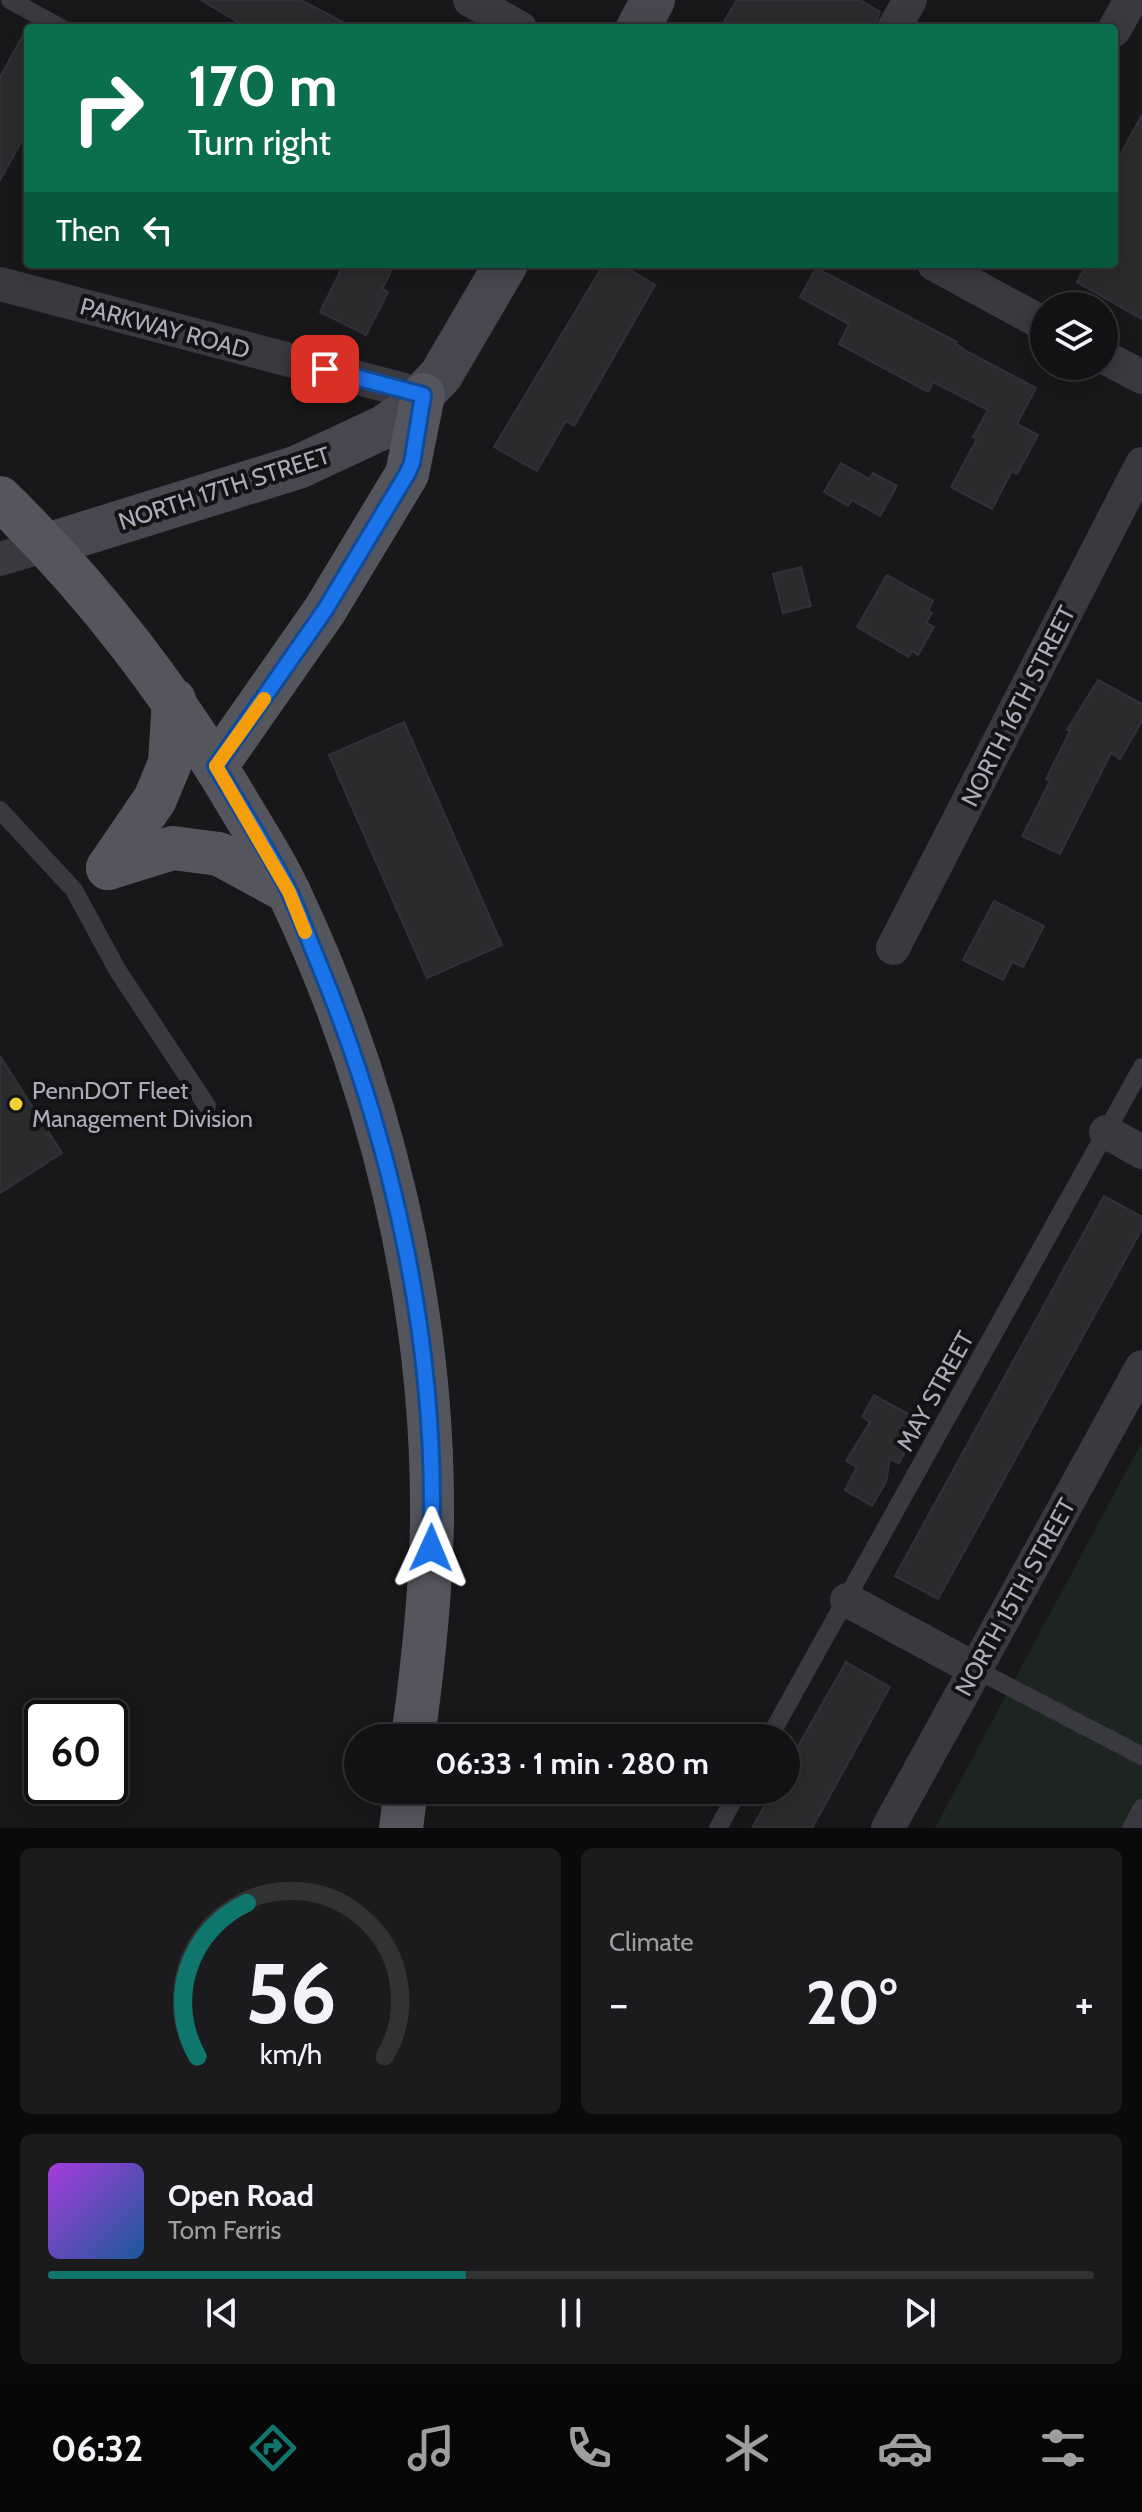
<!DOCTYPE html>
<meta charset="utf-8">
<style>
body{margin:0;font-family:Cabin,sans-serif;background:#1b1b1d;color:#f1f3f6;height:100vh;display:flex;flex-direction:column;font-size:30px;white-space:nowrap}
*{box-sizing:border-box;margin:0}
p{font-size:26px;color:#9c9ea0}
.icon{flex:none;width:44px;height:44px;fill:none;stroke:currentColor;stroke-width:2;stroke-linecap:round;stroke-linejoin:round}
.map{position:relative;height:1828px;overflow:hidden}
.side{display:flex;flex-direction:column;gap:20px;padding:20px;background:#0a0a0b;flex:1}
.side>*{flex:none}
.hud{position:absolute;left:24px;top:24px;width:1094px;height:244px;border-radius:8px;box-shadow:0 4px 20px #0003,0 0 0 2px #313234;background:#0b6e4f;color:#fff;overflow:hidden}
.tools{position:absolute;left:1030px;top:292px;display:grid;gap:16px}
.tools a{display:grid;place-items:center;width:88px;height:88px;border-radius:50%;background:#121214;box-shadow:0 4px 20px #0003,0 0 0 2px #313234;font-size:40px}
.speed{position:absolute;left:24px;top:1700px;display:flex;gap:16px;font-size:40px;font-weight:700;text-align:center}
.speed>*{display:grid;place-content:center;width:104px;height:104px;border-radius:50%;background:#121214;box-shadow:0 4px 20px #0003,0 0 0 2px #313234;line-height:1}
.speed .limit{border:4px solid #111;border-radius:12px;background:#fff;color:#111}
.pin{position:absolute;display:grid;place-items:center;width:68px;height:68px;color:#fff;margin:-34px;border-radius:16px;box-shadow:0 4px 12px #0006}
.me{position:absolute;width:88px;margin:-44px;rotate:1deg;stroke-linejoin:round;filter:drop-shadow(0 0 6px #0008)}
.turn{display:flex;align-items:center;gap:28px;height:168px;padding:0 32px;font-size:36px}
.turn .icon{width:104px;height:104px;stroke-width:2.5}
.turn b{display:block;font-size:56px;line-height:68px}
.then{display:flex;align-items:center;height:76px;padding:0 32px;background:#0003;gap:16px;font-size:30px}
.big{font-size:60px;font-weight:700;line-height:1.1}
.side .tile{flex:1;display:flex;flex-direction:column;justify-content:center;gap:12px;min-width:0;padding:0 28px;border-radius:12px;background:#1b1b1d}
.side .dial{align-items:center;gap:0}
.dial svg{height:208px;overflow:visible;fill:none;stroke:#313234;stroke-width:7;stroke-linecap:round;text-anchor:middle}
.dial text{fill:#f1f3f6;stroke:none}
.song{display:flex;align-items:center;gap:24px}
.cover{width:96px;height:96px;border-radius:12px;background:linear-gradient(135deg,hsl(280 70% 55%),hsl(210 70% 35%))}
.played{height:8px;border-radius:4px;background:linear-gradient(90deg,#0f766e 40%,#313234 40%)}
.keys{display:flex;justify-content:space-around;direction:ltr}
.heat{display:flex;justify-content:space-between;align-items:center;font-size:44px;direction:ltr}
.side .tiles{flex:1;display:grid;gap:20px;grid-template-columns:1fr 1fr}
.tile:last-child{grid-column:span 2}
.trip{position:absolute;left:344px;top:1724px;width:456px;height:80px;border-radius:40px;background:#121214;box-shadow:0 4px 20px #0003,0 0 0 2px #313234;font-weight:700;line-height:80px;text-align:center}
.tab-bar{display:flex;height:128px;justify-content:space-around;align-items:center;background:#070708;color:#9c9ea0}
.tab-bar .icon{width:56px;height:56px}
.tab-bar .selected{color:#0f766e}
.tab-bar b{font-size:36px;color:#f1f3f6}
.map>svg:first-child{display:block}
</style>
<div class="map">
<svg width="1142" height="1828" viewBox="0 0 1142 1828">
<rect width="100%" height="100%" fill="#18181a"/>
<!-- green -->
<polygon fill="#1d2520" points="1142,1442 1142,1828 935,1828"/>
<!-- building -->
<g fill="#2b2b2e" stroke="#323236" stroke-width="2">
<polygon points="201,0 301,0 354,28 248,28"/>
<polygon points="737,0 860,0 880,12 874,28 720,28"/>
<polygon points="28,26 28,130 0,180 0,77"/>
<polygon points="1142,115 1142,319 1077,282 1087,264 1114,264 1114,166"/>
<polygon points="344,264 395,264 382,289 388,292 366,335 320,312"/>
<polygon points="604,264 620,264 655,285 574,426 566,421 537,471 494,447"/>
<polygon points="816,268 957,342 956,344 968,352 1036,388 1017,424 1038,435 1017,474 1012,471 992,509 951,487 977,439 973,437 988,410 933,382 928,392 839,344 849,324 800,297"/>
<polygon points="841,463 869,479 873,473 897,486 880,516 852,500 848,506 824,492"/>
<polygon points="801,567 811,606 783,613 773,574"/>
<polygon points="887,575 933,601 928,610 932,613 926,623 934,627 918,655 912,651 909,657 857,627"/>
<polygon points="1098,680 1142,704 1142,721 1120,759 1111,753 1060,854 1022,836 1050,781 1046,779 1070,731 1067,730"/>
<polygon points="404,722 502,945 427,978 329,755"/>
<polygon points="994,901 1044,926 1023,967 1012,962 1003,980 963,960"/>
<polygon points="0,1056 62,1153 0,1193"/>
<polygon points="1104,1196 1142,1217 1142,1229 938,1599 895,1576"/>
<polygon points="874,1395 921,1421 899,1463 890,1459 886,1482 872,1506 845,1490 857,1467 846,1461 870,1422 862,1417"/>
<polygon points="846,1662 890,1687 812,1828 752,1828 774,1790 786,1790 786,1767"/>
</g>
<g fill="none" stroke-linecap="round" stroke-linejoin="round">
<!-- service -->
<g stroke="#39393f" stroke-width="18">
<polyline points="10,0 61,28"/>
<polyline points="0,810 74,890 118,971 207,1106"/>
<polyline points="975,1669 1142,1756"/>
<polyline points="769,1738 1142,1067"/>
<polyline points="718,1828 739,1790"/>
<polyline points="1131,1828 1142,1808"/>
</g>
<!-- minor -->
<g stroke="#39393f" stroke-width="34">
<polyline points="470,0 520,28"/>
<polyline points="894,28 910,0"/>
<polyline points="1114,30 1131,0"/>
<polyline points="934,264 1044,324"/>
<polyline points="0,284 423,395"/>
<polyline points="1104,357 1142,377"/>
<polyline points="0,559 47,545"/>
<polyline points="893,948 1142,464"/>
<polyline points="1106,1132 1142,1152"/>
<polyline points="847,1600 975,1669"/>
<polyline points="888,1828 1142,1367"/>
</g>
<!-- secondary -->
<g stroke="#47474f" stroke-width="44">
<polyline points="638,28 653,0"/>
<polyline points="47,545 298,467 384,427 406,412 441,375 506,264"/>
</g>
<!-- primary -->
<g stroke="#55555e" stroke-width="44">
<path d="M0,498C97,593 173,693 242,810C258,837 276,864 289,893C381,1086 434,1307 432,1520C431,1593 423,1666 413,1738"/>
<polyline points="216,766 325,610 407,474 423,395"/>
<polyline points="108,868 173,848 219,854 289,892"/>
<polyline points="108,868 155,799 170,763 174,700"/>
<polyline points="401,1828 406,1790"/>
</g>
</g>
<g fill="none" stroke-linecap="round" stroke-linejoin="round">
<defs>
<path id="route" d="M325,369L423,395L412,463L407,474L325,610L216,766C240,807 267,848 289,891C300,915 309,940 319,964C394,1147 439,1350 431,1548"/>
</defs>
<!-- route casing -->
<use href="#route" stroke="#114b97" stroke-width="20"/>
<!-- route -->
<use href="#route" stroke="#1a73e8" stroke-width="14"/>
<!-- slow -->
<polyline stroke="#f59e0b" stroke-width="14" points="264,699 216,766 289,892 305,932"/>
</g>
<!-- markers -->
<circle fill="#f1d038" stroke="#131215" stroke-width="3" cx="16" cy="1104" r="8"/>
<g text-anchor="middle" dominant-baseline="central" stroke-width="8" stroke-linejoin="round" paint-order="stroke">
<!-- street labels -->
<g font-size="24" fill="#aaacb9" stroke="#131215">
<text transform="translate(165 328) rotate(15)">PARKWAY ROAD</text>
<text transform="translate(224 488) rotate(-18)">NORTH 17TH STREET</text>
<text transform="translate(1018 706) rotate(-63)">NORTH 16TH STREET</text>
<text transform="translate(935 1391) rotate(-61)">MAY STREET</text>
<text transform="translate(1015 1597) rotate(-61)">NORTH 15TH STREET</text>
</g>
<!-- poi labels -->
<g font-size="24" fill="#aaacb9" stroke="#131215" text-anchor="start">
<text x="32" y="1090">PennDOT Fleet<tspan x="32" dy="28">Management Division</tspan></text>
</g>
</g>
</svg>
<div class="tools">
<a><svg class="icon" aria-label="layers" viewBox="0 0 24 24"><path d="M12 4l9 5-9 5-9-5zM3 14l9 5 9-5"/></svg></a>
</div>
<div class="speed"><div class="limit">60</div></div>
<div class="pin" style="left:325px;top:369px;background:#d93025"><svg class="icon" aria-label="arrive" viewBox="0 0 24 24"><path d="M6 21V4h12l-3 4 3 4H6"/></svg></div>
<svg class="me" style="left:431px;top:1548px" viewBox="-20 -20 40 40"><path d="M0-17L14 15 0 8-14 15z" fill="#1a73e8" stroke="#fff" stroke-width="4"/></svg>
<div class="trip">06:33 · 1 min · 280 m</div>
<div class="hud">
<div class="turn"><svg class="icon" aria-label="right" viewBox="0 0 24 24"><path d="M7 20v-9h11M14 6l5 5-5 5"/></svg><div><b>170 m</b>Turn right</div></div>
<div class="then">Then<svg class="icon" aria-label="left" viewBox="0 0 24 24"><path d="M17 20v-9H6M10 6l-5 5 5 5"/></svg></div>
</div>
</div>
<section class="side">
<div class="tiles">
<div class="tile dial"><svg viewBox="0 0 100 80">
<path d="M14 69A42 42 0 1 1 86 69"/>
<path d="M14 69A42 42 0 0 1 33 10" stroke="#0f766e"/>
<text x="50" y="56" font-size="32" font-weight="700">56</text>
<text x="50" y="72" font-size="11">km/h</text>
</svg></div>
<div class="tile"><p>Climate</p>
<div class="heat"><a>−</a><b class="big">20°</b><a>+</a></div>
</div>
<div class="tile">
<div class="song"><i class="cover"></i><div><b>Open Road</b><p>Tom Ferris</p></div></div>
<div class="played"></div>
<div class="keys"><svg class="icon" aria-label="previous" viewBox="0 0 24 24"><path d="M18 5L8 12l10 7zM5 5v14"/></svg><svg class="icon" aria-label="pause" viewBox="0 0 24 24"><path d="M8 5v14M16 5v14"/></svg><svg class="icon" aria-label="next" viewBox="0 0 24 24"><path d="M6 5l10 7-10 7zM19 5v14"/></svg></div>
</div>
</div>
</section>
<nav class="tab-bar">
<b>06:32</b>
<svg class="icon selected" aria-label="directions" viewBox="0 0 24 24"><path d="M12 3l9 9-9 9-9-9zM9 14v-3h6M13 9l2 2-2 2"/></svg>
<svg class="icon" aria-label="music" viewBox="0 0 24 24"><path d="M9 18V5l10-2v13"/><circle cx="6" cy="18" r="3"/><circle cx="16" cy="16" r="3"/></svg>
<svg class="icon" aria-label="phone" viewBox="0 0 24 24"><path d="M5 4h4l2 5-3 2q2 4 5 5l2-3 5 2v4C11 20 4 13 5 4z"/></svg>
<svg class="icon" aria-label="climate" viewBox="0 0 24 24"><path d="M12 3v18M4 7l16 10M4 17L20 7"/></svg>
<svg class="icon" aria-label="car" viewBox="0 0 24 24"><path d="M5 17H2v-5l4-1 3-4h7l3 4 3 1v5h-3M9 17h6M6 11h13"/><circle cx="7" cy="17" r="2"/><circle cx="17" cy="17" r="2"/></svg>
<svg class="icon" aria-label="filters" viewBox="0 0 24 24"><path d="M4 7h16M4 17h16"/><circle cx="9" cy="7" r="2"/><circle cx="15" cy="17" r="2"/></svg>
</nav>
